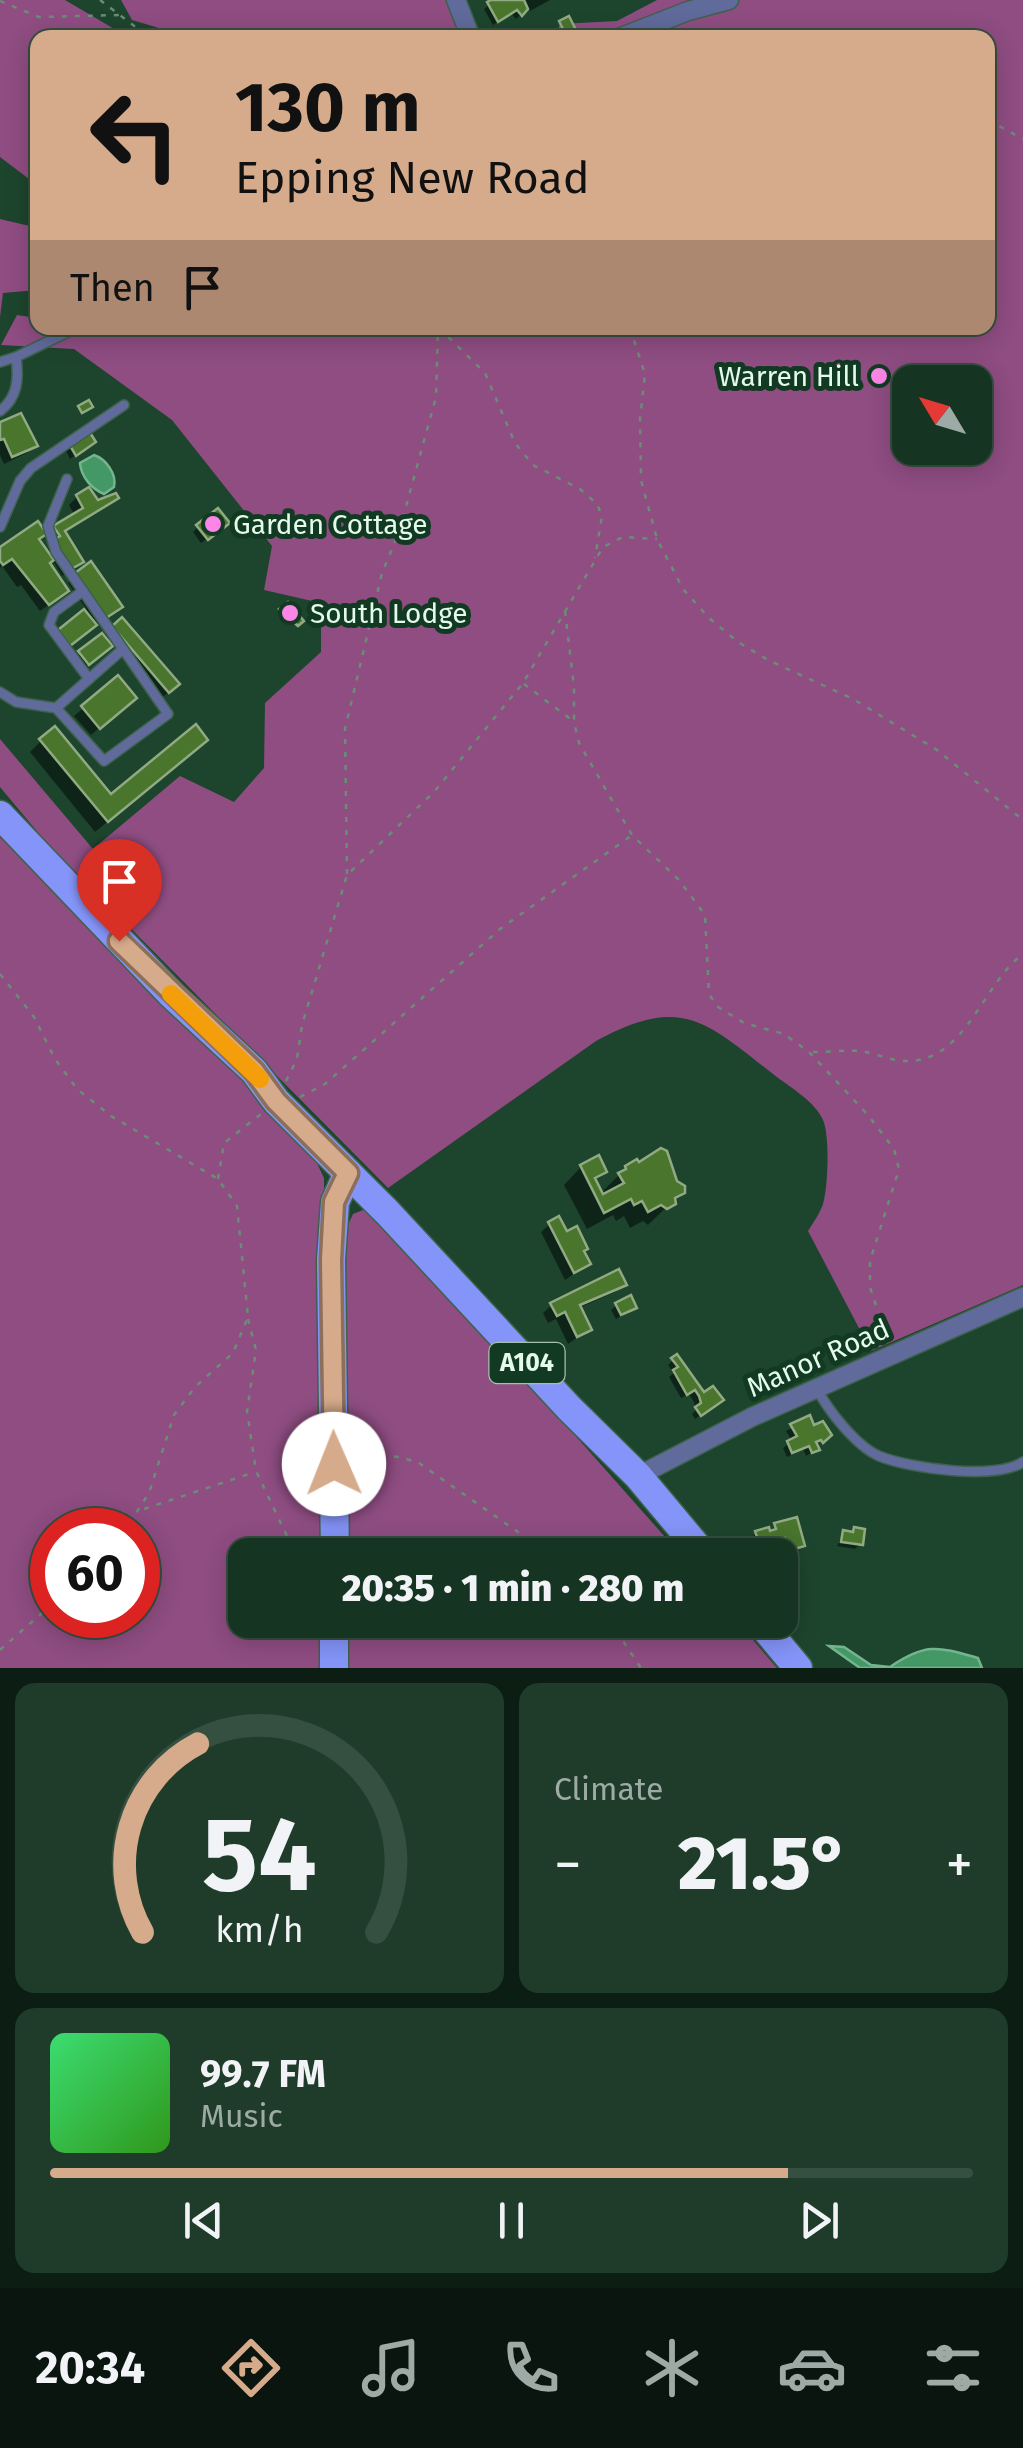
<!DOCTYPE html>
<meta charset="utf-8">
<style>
body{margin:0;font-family:"Fira Sans",sans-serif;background:#1f3c2a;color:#f1f3f6;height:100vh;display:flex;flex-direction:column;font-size:38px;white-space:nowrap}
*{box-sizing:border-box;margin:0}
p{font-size:32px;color:#9eaaa5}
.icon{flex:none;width:55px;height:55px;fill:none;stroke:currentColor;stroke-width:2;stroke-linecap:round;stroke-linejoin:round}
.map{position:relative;height:1668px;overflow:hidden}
.details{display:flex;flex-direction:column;gap:15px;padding:15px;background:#0c1d13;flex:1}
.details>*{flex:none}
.banner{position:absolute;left:30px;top:30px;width:965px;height:305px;border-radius:20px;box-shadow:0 5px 25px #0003,0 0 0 2px #354f40;background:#d6ab8b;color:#111;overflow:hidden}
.needle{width:65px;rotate:308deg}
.fabs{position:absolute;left:892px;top:365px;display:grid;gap:20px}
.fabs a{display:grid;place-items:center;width:100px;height:100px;border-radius:20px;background:#163422;box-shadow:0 5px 25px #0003,0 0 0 2px #354f40;font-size:50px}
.speed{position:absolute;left:30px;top:1508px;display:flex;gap:20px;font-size:50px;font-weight:700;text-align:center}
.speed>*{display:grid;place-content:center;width:130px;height:130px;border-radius:50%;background:#163422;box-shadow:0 5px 25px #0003,0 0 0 2px #354f40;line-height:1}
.speed .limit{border:15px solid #d22;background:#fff;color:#111}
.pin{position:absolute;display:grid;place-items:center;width:85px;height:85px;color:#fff;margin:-102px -42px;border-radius:50% 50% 50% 0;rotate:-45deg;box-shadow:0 0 10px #0007}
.pin .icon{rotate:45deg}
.me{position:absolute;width:110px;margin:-55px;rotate:359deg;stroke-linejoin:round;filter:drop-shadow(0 0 8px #0008)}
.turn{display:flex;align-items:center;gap:35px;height:210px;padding:0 40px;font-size:45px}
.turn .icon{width:130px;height:130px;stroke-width:2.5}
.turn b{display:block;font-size:70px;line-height:85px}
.then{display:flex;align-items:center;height:95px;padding:0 40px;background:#0003;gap:20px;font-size:38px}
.big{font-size:75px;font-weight:800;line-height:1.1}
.details .widget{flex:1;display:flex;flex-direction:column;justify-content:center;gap:15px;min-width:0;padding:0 35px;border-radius:20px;background:#1f3c2a}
.details .dial{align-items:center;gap:0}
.dial svg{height:260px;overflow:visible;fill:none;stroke:#354f40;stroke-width:7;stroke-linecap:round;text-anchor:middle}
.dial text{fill:#f1f3f6;stroke:none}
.song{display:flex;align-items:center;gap:30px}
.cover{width:120px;height:120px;border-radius:15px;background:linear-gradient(135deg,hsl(140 70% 55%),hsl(110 70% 35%))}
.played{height:10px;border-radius:5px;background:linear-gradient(90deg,#d6ab8b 80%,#354f40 80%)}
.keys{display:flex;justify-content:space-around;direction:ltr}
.heat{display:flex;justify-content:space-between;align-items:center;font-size:55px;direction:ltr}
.details .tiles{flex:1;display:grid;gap:15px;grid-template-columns:1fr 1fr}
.widget:last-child{grid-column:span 2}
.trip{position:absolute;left:228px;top:1538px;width:570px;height:100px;border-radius:20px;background:#163422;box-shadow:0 5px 25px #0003,0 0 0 2px #354f40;font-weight:800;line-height:100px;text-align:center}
.tabs{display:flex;height:160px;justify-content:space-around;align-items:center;background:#09150e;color:#9eaaa5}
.tabs .icon{width:70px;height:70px}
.tabs .on{color:#d6ab8b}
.tabs b{font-size:45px;color:#f1f3f6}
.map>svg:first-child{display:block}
</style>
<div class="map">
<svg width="1023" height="1668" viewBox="0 0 1023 1668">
<rect width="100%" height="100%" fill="#1d452d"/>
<!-- forest -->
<g fill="#8f4d82" fill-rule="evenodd">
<polygon points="0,0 65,0 128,37 38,38 37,185 0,157"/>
<polygon points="121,0 447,0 457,28 437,38 189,37 132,20"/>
<path d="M657,0H1023V1285L871,1351L808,1231C813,1223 820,1213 823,1204C828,1188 830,1136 823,1120C815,1101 788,1086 773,1074C704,1020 681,995 596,1041L388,1188L50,847L0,787V739L93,849L180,776L234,802L264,768L265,703L321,652V603L264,590L272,546L172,420L74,349L1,345L17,315L37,318L38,328H988V38L555,37L560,24L617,21ZM910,382H975V448H910Z"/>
<polygon points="0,219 38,228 37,290 3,293 0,317"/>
<path d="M0,827L299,1137L316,1161L324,1178L325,1555H245V1620H324L322,1668H0ZM52,1530H138V1615H52Z"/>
<polygon points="368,1208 380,1215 681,1555 341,1555 340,1242 353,1214"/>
<polygon points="341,1620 736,1620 777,1668 341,1668"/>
</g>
<!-- water -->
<g fill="#449866" stroke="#74b58e" stroke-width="2.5">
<path d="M94,455C106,459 117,474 114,487L104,494C92,489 81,477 80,463Z"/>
<path d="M829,1646L844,1647L871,1665L890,1667C927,1642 938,1647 978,1658L982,1668H860Z"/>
</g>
<!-- shadow -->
<g fill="#0007">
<polygon points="496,0 520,0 524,12 516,19 511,13 493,25 484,9"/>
<polygon points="525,0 550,0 530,11"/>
<polygon points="0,425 35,445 27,453 4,464 0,455"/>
<polygon points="71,446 88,447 70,459 66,451"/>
<polygon points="77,497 97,503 116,498 64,533 80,561 62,576 52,559 47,564 57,599 40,611 21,585 17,587 2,566 0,568 0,550 37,540 45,552 52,545 47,536 75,516 69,505"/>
<polygon points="198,527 222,528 201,543 193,532"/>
<polygon points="77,575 111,615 89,630 60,632 87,610 68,583"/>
<polygon points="122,620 169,692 160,699 112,643 83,668 75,658"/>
<polygon points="117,679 125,706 91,735 74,716"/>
<polygon points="41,741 110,797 194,751 95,832 30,752"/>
<polygon points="665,1162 682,1192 648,1225 643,1221 630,1228 624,1216 616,1221 613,1215 587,1229 564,1185 581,1167 604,1171 594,1181 600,1194 626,1168"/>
<polygon points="550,1224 582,1252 588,1264 565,1280 541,1232"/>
<polygon points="624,1284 615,1292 579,1308 589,1329 568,1344 556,1319 548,1323 543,1313 552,1305"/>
<polygon points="617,1305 634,1307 616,1319 611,1310"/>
<polygon points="673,1360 715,1405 695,1419 692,1414 696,1410 694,1402 689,1394 681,1398 669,1377 674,1373 668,1365"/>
<polygon points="809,1419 813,1428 826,1439 815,1445 817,1449 806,1456 803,1449 787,1457 783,1448 792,1441 786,1431"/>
<polygon points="776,1526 803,1546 784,1555 780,1541 756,1553 751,1538 756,1533 768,1533"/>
<polygon points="855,1529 860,1544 855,1549 837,1546 844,1533 850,1534"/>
</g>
<!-- building -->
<g fill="#49752d" stroke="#91aa83" stroke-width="2.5">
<polygon points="491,0 524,0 528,9 522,16 517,10 498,22 487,2"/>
<polygon points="569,16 575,28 565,33 559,21"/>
<polygon points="89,400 93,407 82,413 78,406"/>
<polygon points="21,413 38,446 12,457 4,439 0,440 0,422"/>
<polygon points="89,431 96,442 76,456 69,444"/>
<polygon points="89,487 98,500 116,493 119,498 65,531 84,562 71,569 53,540 60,536 53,526 83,508 76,495"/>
<polygon points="218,508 230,523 208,540 196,525"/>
<polygon points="38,521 47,534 39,539 54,560 50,563 69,591 49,605 12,559 3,565 0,561 0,547"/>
<polygon points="91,561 123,607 106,618 75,573"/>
<polygon points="288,602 304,621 298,626 279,609"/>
<polygon points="84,609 97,625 70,646 58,630"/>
<polygon points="122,617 180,684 169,693 112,626"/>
<polygon points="102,633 113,646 89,665 78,651"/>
<polygon points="118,675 137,698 100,729 81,706"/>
<polygon points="196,724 208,740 108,822 39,739 55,726 111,794"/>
<polygon points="661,1148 667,1151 677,1181 685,1186 685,1193 675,1198 676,1204 667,1209 661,1205 648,1212 642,1201 634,1205 631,1199 604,1213 580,1165 599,1155 607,1172 595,1178 603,1194 624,1183 618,1173 626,1169 625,1166 637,1159 639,1162"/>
<polygon points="559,1216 567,1231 577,1226 588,1249 584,1251 591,1264 574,1273 548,1222"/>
<polygon points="619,1269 627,1285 580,1305 592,1330 577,1337 565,1312 557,1316 550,1303"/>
<polygon points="631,1295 637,1308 621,1315 615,1303"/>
<polygon points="677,1354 704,1392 713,1386 724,1400 701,1416 695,1407 701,1403 699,1396 695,1390 687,1395 673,1370 678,1367 671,1358"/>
<polygon points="810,1415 814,1425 823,1421 832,1435 823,1443 821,1440 816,1442 820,1450 812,1453 809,1446 792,1453 787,1441 797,1436 790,1424"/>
<polygon points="797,1517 805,1546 788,1551 785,1538 774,1541 775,1546 761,1550 755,1531 769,1527 770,1531 776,1529 774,1523"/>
<polygon points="854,1527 865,1529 863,1545 841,1542 843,1530 853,1532"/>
</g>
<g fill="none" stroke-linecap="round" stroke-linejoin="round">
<defs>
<g id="lane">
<polyline points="0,362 16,357 76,328"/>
<path d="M0,411C18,397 19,379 16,357"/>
<polyline points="0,527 20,481 31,468 124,405"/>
<polyline points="83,591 54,612 49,625 89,679"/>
<polyline points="0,692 16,702 56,708 104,761 168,714 56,552 48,526 67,479"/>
<polyline points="56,708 123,649"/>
<path d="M817,1389C828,1410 856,1446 879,1456C911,1469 995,1480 1023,1462"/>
</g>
<g id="street">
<polyline points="456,0 471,38"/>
<polyline points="619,38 688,11 729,0"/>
<polyline points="638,1476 752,1417 1023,1297"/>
</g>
<g id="primary">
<polyline points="0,815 172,995 254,1071 276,1101 388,1213 569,1408 638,1476 704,1555"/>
<polyline points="335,1555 331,1260 335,1202 348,1173"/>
<polyline points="758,1620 798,1668"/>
<polyline points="334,1668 334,1620"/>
</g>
</defs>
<!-- lane casing -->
<use href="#lane" stroke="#3d624b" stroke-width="12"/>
<!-- street casing -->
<use href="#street" stroke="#3d624b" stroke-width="21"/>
<!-- primary casing -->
<use href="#primary" stroke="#3d624b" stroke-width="31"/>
<!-- path -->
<g stroke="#6b8c77" stroke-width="2.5" stroke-dasharray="5 8" stroke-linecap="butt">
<polyline points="100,0 150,38"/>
<polyline points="0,1 39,17 120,15"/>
<polyline points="988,120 1023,139"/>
<polyline points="439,328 485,373 515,443 533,465 580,489 597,504 602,516 595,558"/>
<polyline points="630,328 645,374 640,419 641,480 657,539 683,589 709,618 738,642 768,660 853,699 937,750 1023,820"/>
<polyline points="565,611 574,687 574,722 579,743 632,835 679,880 705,915 709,994 718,1007 744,1023 784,1034 809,1052 868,1115 894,1149 899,1169 870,1261 870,1287 887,1340"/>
<polyline points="524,684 573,721"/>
<polyline points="347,874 345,729 382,573 399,532 436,397 438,328"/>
<polyline points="0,974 34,1017 55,1059 77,1089 111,1116 218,1179 237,1206 248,1317 233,1353 195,1387 174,1415 149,1493 125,1530"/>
<path d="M813,1052C828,1052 845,1050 860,1051C875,1053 891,1061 906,1061C966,1062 982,984 1023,954"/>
<polyline points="286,1081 297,1059 302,1025 347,875 434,792 523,683 603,547 623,537 657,539"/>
<polyline points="300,1097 325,1084 500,929 631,836"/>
<polyline points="218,1179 224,1143 261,1114"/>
<polyline points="248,1319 256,1350 247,1411 256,1471 287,1536 302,1555"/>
<polyline points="355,1453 400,1457 419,1463 551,1555"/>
<polyline points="144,1509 255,1472"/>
<polyline points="609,1620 641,1668"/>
<polyline points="0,1650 52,1604"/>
</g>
<!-- lane -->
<use href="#lane" stroke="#606a9b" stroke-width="9"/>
<!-- street -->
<use href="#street" stroke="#606a9b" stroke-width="18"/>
<!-- primary -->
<use href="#primary" stroke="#8494f8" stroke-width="28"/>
</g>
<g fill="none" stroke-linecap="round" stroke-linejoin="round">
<defs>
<polyline id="route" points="119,941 254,1071 276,1101 348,1173 334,1202 331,1260 334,1464"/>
</defs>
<!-- route casing -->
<use href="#route" stroke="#8b6f5a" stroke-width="25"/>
<!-- route -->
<use href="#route" stroke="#d6ab8b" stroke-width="18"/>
<!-- slow -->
<polyline stroke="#f59e0b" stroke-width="18" points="171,994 260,1079"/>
</g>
<!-- markers -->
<g fill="#fb86e5" stroke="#123a23" stroke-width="4">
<circle cx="879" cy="376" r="10"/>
<circle cx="213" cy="524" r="10"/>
<circle cx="290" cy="613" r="10"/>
</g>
<g text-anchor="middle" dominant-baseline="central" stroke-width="10" stroke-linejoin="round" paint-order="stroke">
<!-- shield labels -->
<rect fill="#123a23" stroke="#a5c0ae" stroke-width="2.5" x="489.5" y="1343" width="75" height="40" rx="8"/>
<g font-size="25" font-weight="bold" fill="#e4faea">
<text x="527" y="1363">A104</text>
</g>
<!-- poi labels -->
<g font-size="28" fill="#e4faea" stroke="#123a23" text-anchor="start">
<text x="859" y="376" text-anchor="end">Warren Hill</text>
<text x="233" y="524">Garden Cottage</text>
<text x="310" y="613">South Lodge</text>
</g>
<!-- street labels -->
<g font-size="28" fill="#e4faea" stroke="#123a23">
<text transform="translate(818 1358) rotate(-24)">Manor Road</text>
</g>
</g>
</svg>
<div class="fabs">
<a><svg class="needle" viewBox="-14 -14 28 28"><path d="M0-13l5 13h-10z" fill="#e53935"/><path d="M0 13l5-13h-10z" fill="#9eaaa5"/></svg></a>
</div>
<div class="speed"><div class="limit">60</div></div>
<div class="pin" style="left:119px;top:941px;background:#d93025"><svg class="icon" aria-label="arrive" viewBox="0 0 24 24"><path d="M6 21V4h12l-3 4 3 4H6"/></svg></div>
<svg class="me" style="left:334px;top:1464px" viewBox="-20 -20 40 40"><circle r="19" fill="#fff"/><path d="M0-13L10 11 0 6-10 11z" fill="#d6ab8b"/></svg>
<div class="trip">20:35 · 1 min · 280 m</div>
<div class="banner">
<div class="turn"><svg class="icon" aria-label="left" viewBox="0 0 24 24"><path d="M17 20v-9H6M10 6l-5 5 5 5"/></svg><div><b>130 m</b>Epping New Road</div></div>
<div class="then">Then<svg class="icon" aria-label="arrive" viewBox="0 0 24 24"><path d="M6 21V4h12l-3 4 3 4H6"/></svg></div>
</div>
</div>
<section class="details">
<div class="tiles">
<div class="widget dial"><svg viewBox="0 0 100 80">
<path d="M14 69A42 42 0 1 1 86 69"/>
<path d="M14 69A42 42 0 0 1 31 11" stroke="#d6ab8b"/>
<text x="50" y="56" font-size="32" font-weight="700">54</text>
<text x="50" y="72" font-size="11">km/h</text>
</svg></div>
<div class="widget"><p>Climate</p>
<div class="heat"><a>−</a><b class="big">21.5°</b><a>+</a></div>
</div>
<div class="widget">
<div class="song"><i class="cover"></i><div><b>99.7 FM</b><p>Music</p></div></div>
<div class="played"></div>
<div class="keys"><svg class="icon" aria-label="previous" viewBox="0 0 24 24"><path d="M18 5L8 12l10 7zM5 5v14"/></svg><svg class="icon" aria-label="pause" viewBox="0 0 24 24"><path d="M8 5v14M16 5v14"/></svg><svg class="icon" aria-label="next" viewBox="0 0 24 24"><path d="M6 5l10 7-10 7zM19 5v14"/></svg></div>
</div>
</div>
</section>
<nav class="tabs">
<b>20:34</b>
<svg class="icon on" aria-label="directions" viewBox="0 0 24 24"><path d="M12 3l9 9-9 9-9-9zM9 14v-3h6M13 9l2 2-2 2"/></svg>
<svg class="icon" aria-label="music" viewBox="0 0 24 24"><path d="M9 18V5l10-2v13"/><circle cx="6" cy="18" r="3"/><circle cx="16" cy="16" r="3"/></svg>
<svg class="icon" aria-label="phone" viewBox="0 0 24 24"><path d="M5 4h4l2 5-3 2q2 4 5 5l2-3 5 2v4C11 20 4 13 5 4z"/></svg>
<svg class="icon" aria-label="climate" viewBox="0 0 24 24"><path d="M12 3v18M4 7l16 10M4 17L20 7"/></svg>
<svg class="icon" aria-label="car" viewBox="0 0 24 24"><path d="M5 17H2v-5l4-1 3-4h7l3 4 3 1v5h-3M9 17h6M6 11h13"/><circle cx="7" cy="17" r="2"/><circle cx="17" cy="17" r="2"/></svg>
<svg class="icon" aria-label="filters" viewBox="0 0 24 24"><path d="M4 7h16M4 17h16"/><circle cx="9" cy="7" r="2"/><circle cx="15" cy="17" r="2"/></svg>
</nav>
